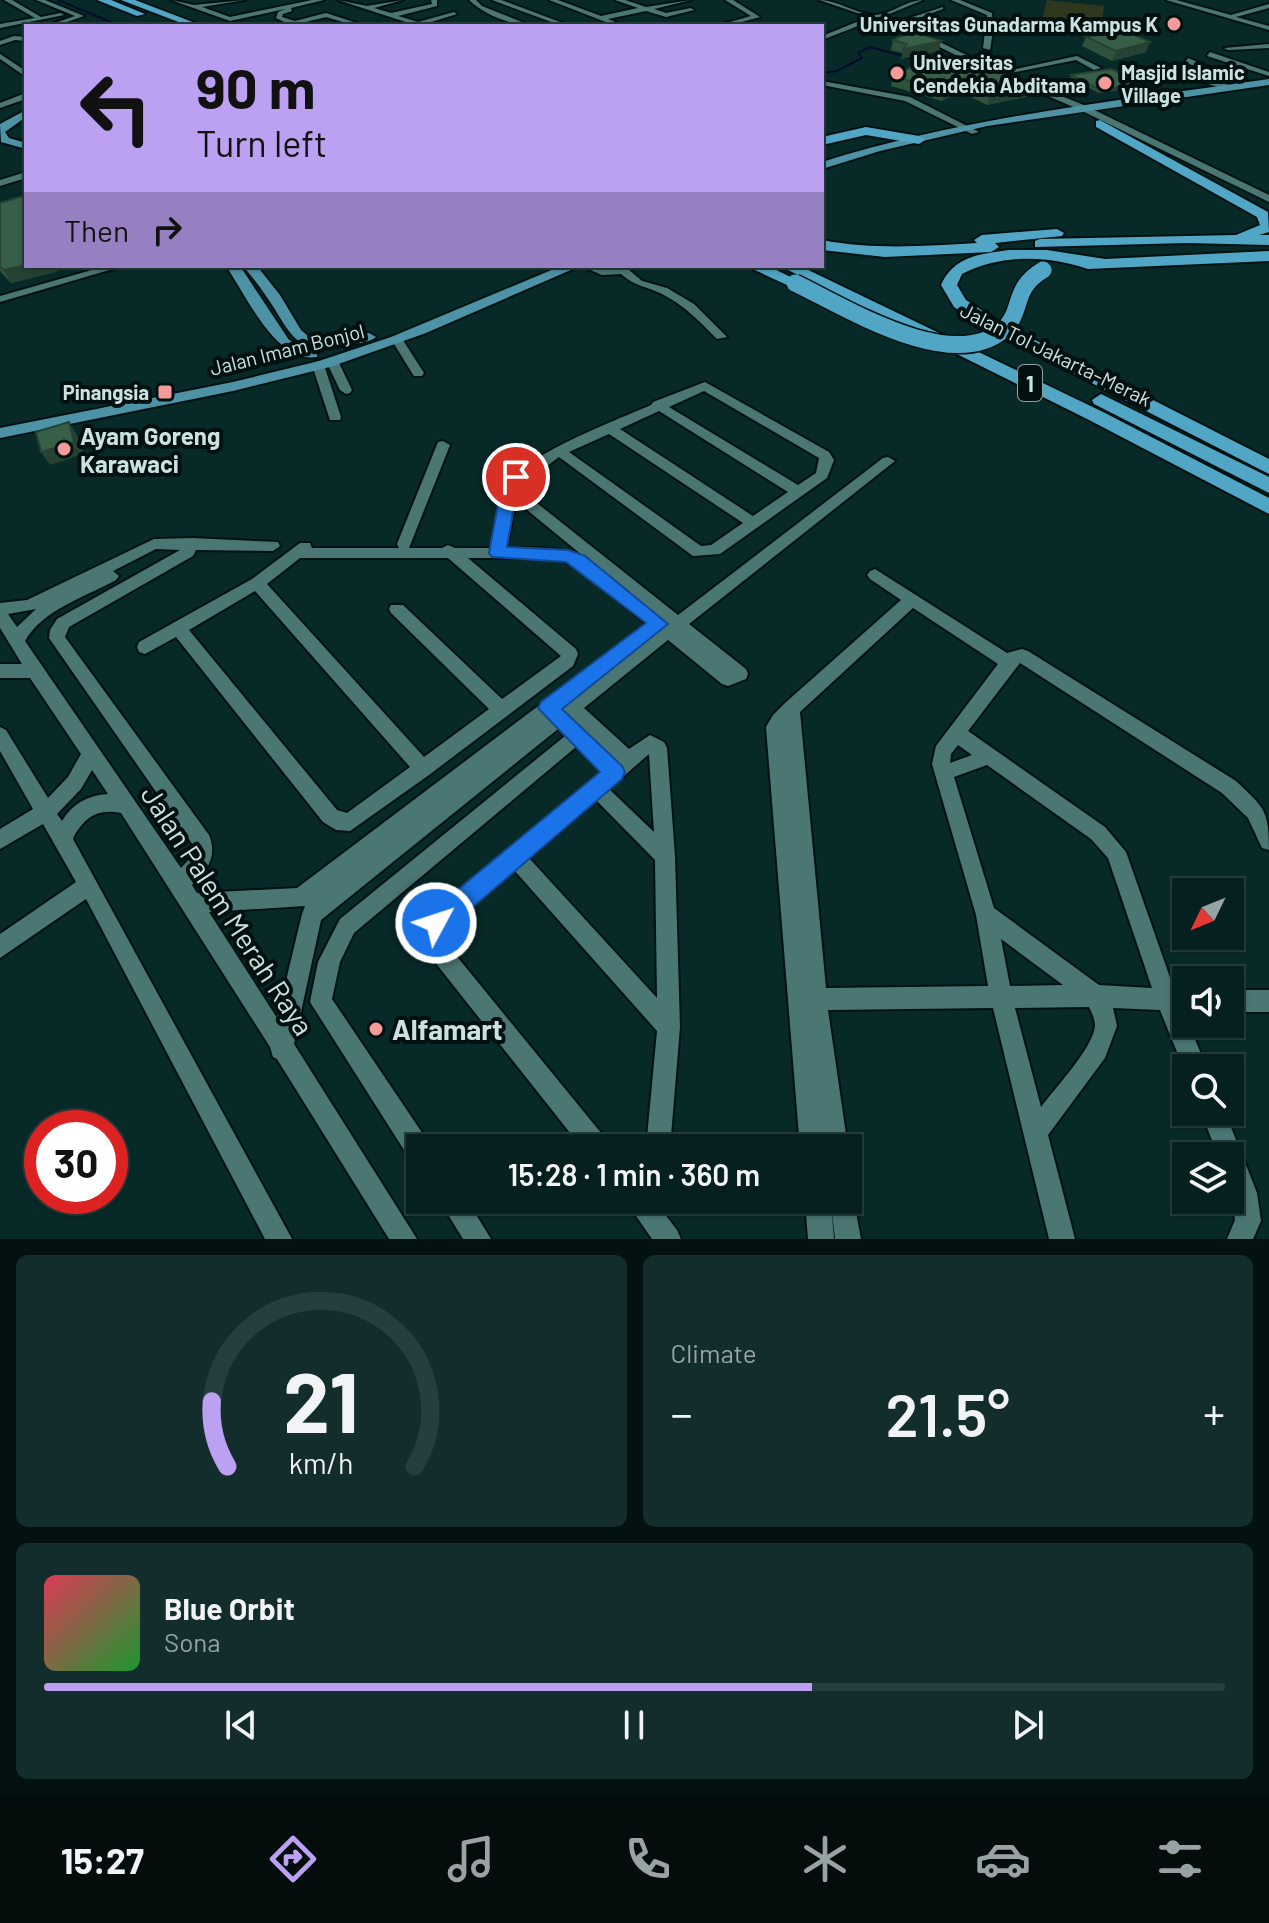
<!DOCTYPE html>
<meta charset="utf-8">
<style>
body{margin:0;font-family:Barlow,sans-serif;background:#132d2c;color:#f1f3f6;height:100vh;display:flex;flex-direction:column;font-size:30px;white-space:nowrap}
*{box-sizing:border-box;margin:0}
p{font-size:26px;color:#97a3a4}
.icon{flex:none;width:44px;height:44px;fill:none;stroke:currentColor;stroke-width:2;stroke-linecap:round;stroke-linejoin:round}
.map{position:relative;height:1239px;overflow:hidden}
.panel{display:flex;flex-direction:column;gap:16px;padding:16px;background:#031211;flex:1}
.panel>*{flex:none}
.top-card{position:absolute;left:24px;top:24px;width:800px;height:244px;border-radius:0px;box-shadow:0 2px 6px #0004,0 0 0 2px #263e3d;background:#bca0f2;color:#111;overflow:hidden}
.needle{width:52px;rotate:227deg}
.fabs{position:absolute;left:1172px;top:878px;display:grid;gap:16px}
.fabs a{display:grid;place-items:center;width:72px;height:72px;border-radius:0px;background:#05201f;box-shadow:0 2px 6px #0004,0 0 0 2px #263e3d;font-size:40px}
.speed{position:absolute;left:24px;top:1110px;display:flex;gap:16px;font-size:40px;font-weight:700;text-align:center}
.speed>*{display:grid;place-content:center;width:104px;height:104px;border-radius:50%;background:#05201f;box-shadow:0 2px 6px #0004,0 0 0 2px #263e3d;line-height:1}
.speed .limit{border:12px solid #d22;background:#fff;color:#111}
.pin{position:absolute;display:grid;place-items:center;width:68px;height:68px;color:#fff;margin:-34px;border:4px solid #fff;border-radius:50%;box-shadow:0 2px 8px #0007}
.me{position:absolute;width:88px;margin:-44px;rotate:50deg;stroke-linejoin:round;filter:drop-shadow(0 0 6px #0008)}
.turn{display:flex;align-items:center;gap:28px;height:168px;padding:0 40px;font-size:36px}
.turn .icon{width:104px;height:104px;stroke-width:2.5}
.turn b{display:block;font-size:56px;line-height:68px}
.then{display:flex;align-items:center;height:76px;padding:0 40px;background:#0003;gap:16px;font-size:30px}
.big{font-size:60px;font-weight:600;line-height:1.1}
.panel .tile{flex:1;display:flex;flex-direction:column;justify-content:center;gap:12px;min-width:0;padding:0 28px;border-radius:12px;background:#132d2c}
.panel .dial{align-items:center;gap:0}
.dial svg{height:208px;overflow:visible;fill:none;stroke:#263e3d;stroke-width:7;stroke-linecap:round;text-anchor:middle}
.dial text{fill:#f1f3f6;stroke:none}
.song{display:flex;align-items:center;gap:24px}
.cover{width:96px;height:96px;border-radius:12px;background:linear-gradient(135deg,hsl(350 70% 55%),hsl(130 70% 35%))}
.played{height:8px;border-radius:4px;background:linear-gradient(90deg,#bca0f2 65%,#263e3d 65%)}
.keys{display:flex;justify-content:space-around;direction:ltr}
.heat{display:flex;justify-content:space-between;align-items:center;font-size:44px;direction:ltr}
.panel .tiles{flex:1;display:grid;gap:16px;grid-template-columns:1fr 1fr}
.tile:last-child{grid-column:span 2}
.trip{position:absolute;left:406px;top:1134px;width:456px;height:80px;border-radius:0px;background:#05201f;box-shadow:0 2px 6px #0004,0 0 0 2px #263e3d;font-weight:600;line-height:80px;text-align:center}
.dock{display:flex;height:128px;justify-content:space-around;align-items:center;background:#020d0c;color:#97a3a4}
.dock .icon{width:56px;height:56px}
.dock .active{color:#bca0f2}
.dock b{font-size:36px;color:#f1f3f6}
.map>svg:first-child{display:block}
</style>
<div class="map">
<svg width="1269" height="1239" viewBox="0 0 1269 1239">
<rect width="100%" height="100%" fill="#072a29"/>
<!-- green -->
<polygon fill="#2f371e" points="1047,0 1104,6 1100,34 1040,27"/>
<g fill="none" stroke-linecap="round" stroke-linejoin="round">
<!-- stream -->
<g stroke="#010d28" stroke-width="2">
<polyline points="58,0 120,26"/>
<polyline points="965,58 982,53"/>
<polyline points="822,73 837,71 862,58 858,53 870,47 925,62"/>
</g>
<defs>
<g id="minor">
<polygon points="4,0 12,0 41,17 61,13 64,15 0,28 0,24 35,18"/>
<polygon points="36,0 45,0 84,16 56,26 46,26 75,16"/>
<polygon points="171,0 194,5 245,0 202,7 230,17 312,0 324,0 291,8 292,11 283,14 282,17 295,21 326,13 366,26 356,26 326,17 302,23 306,26 290,25 276,18 278,12 285,9 230,21"/>
<polygon points="338,0 367,6 403,0 374,8 391,13 432,4 431,0 437,0 437,6 398,16 418,22 454,12 457,14 425,24 428,26 418,26"/>
<path d="M469,0H476L482,6L532,26C513,26 483,14 469,0Z"/>
<polygon points="492,0 501,0 571,26 562,26"/>
<polygon points="549,0 558,0 601,16 638,8 615,0 625,0 646,7 691,0 654,9 666,13 691,8 694,10 666,17 646,11 608,19 625,26 616,26"/>
<polygon points="725,0 733,0 760,17 727,26 716,26 751,16"/>
<path d="M819,0C838,0 856,14 874,15C891,15 906,0 923,0L882,17L897,22L943,7V9L903,24L991,67L984,69L895,25L876,19L822,40V36L869,17Z"/>
<polygon points="951,0 960,0 992,13 993,31 990,50 983,48 987,15"/>
<polygon points="1166,0 1176,0 1231,15 1269,4 1269,8 1236,17 1269,26 1269,30"/>
<polygon points="14,36 26,37 26,41 15,40 0,45 0,41"/>
<polygon points="1269,44 1269,48 1228,50 1224,48"/>
<polygon points="1210,52 1269,72 1269,76 1207,56"/>
<polygon points="0,54 26,71 26,77 0,59"/>
<polygon points="1077,56 1101,68 1094,70 1076,60 1001,75 997,73"/>
<polygon points="1188,58 1249,83 1250,85 1243,87 1185,62"/>
<polygon points="1169,65 1229,85 1230,87 1223,89 1166,69"/>
<polygon points="1013,77 1084,105 1269,195 1269,202 1078,109 1013,81"/>
<polygon points="822,81 910,97 979,132 972,134 905,101 822,85"/>
<polygon points="23,94 26,94 26,99 0,108 0,103"/>
<polygon points="26,172 26,178 0,186 0,180"/>
<polygon points="106,266 123,266 0,302 0,296"/>
<path d="M581,266L628,269L642,281L667,288L694,304L727,337L717,339C700,322 684,305 662,294C646,286 636,287 621,274L602,275Z"/>
<polygon points="397,336 401,337 424,373 422,376 414,376 412,373 391,339"/>
<polygon points="332,357 338,361 352,390 350,393 346,394 340,390 326,361"/>
<polygon points="318,361 324,365 341,417 340,420 330,420 329,417 312,365"/>
<path d="M705,382L829,452L834,460L827,478L720,554L693,556L559,457L518,488L678,615L883,458L888,457L895,461L689,624L746,669L748,674L746,679L728,686L722,684L668,640L584,708L629,749L650,735L664,742L667,748L675,856L680,1027L670,1148H646L657,1031L514,870L444,930L441,937L606,1139L609,1148H582L423,947L419,940L429,916L602,772L576,747L354,933L340,962L332,999L429,1143L431,1148H420V1164L411,1161L310,1002L318,962L340,919L565,736L558,729L321,920L294,1044L417,1239H389L277,1059L273,1057L270,1047L121,813C98,808 85,817 74,836L73,839L292,1239H265L86,899L0,958V934L76,882L43,824L0,849V829L33,809L0,751V727L6,730L48,798L68,777L81,754L30,678H0V664H22L0,628V603L27,600L154,539L192,538L278,542L280,546L273,551L196,550L193,556L69,627L65,637L209,835C218,856 207,871 192,885L197,893L297,888L647,624L574,565L553,558H468L576,649L578,654L573,666L429,775L350,831L336,830L323,822L176,637L145,654L139,652L137,647L139,642L252,579L300,543H310L312,548H399L397,544L438,442L443,441L450,445L409,548H442L448,545L455,548H492L502,488C522,456 614,421 651,405L653,402ZM704,391L819,458L816,473L798,485L669,407ZM659,411L788,492L753,516L620,429ZM609,434L743,523L711,545L701,546L569,452ZM516,501L593,564C568,545 536,548 507,548ZM156,549L180,550L57,619L50,630L49,638L193,845V855L181,868L25,641C42,610 87,596 116,580L119,576L113,571ZM300,558H448L561,656L502,699L403,605H391L389,609L391,613L489,709L424,757L267,584ZM255,591L410,767L347,813L337,810L189,630ZM36,609L17,627L8,614ZM571,718L616,760L615,761ZM649,754L654,832L609,789ZM92,770L108,794C88,795 72,804 62,821L57,814L81,789ZM596,800L655,860L657,998L529,858ZM305,906L302,914L277,1018L209,912Z"/>
<path d="M875,569L1007,653L1022,649L1028,651L1236,781C1264,808 1269,809 1269,850L1262,848L1248,818L1222,793L1020,663L968,731L1105,827L1126,852L1174,989H1186V1011H1183L1207,1068H1186V1074L1160,1010L1113,1008L1117,1026L1105,1058L1048,1135L1075,1239H1049L993,1008L828,1010L848,1148H800L766,727L773,715L785,703L901,600L870,579L867,575L870,571ZM913,608L998,664L936,746L932,764L976,915L988,986L826,988L800,712ZM958,745L972,755L950,763L951,754ZM987,765L1091,839L1108,858L1152,988L1099,985L994,908L954,777ZM1001,939L1063,985L1010,986ZM1089,1007C1092,1013 1095,1019 1095,1026C1093,1048 1055,1088 1041,1107L1015,1008Z"/>
<rect x="1230" y="990" width="39" height="22"/>
<polygon points="1201,1112 1225,1112 1257,1193 1261,1221 1253,1239 1227,1239 1235,1220 1230,1186 1230,1156 1218,1156"/>
<polygon points="848,1190 852,1191 861,1239 835,1239 831,1202 834,1239 808,1239 805,1200 848,1200"/>
<polygon points="439,1200 467,1200 491,1239 463,1239"/>
<polygon points="625,1200 654,1200 677,1230 681,1239 652,1239"/>
</g>
<g id="major">
<path d="M1269,79V85L987,126L880,151L822,169V162C968,116 1118,101 1269,79Z"/>
<polygon points="26,110 26,117 5,132 9,138 26,143 26,149 1,142 0,124"/>
<path d="M226,266H240L289,340L317,351V357C276,364 246,295 226,266Z"/>
<path d="M243,266H257L280,295L301,330L308,336L329,340L369,333L376,337C369,343 357,343 347,345C291,355 293,334 266,296C259,285 251,276 243,266Z"/>
<polygon points="561,266 580,266 426,333 330,367 233,391 0,438 0,428 233,382 319,361 391,337"/>
</g>
<g id="highway">
<polygon points="97,0 111,0 145,14 137,16"/>
<polygon points="121,0 135,0 203,26 189,26"/>
<polygon points="1100,120 1268,212 1269,232 1259,235 1269,235 1269,245 1187,243 1035,247 1035,241 1040,239 1236,235 1260,225 1257,217 1096,127 1096,121"/>
<polygon points="866,127 919,136 925,140 919,144 866,135 822,145 822,137"/>
<path d="M1057,229L1064,233L1062,236L995,243L999,247L991,252L885,257L822,250V240C874,250 925,246 977,243L974,240L982,235Z"/>
<path d="M1009,250H1047L1105,259L1269,251V261L1088,269C1048,255 1001,254 962,274L957,285L966,300L998,321L1269,459V474L986,329L954,307L941,285C954,256 980,254 1009,250Z"/>
<polygon points="746,266 768,266 803,283 801,286 789,286"/>
<polygon points="780,266 800,266 1105,413 1269,498 1269,514 1091,421"/>
<polygon points="1101,394 1269,477 1269,493 1094,404 1092,400"/>
</g>
</defs>
<!-- minor casing -->
<use href="#minor" stroke="#001211" stroke-width="4"/>
<!-- major casing -->
<use href="#major" stroke="#001211" stroke-width="4"/>
<!-- highway casing -->
<use href="#highway" stroke="#001211" stroke-width="4"/>
<!-- minor -->
<use href="#minor" fill="#4a7674" fill-rule="evenodd"/>
<!-- major -->
<use href="#major" fill="#4e92a5" fill-rule="evenodd"/>
<!-- highway -->
<use href="#highway" fill="#51a5c5" fill-rule="evenodd"/>
<defs>
<path id="highway-bridge" d="M795,283C845,307 951,374 1003,330C1024,311 1011,289 1043,270"/>
</defs>
<!-- highway-bridge casing -->
<use href="#highway-bridge" stroke="#001211" stroke-width="20" stroke-linecap="butt"/>
<!-- highway-bridge -->
<use href="#highway-bridge" stroke="#51a5c5" stroke-width="17"/>
</g>
<!-- wall -->
<g fill="#2f523d">
<polygon points="1086,37 1146,52 1112,61 1082,46"/>
<polygon points="893,40 939,51 901,59 903,53 891,50"/>
<polygon points="934,56 1030,96 987,105 959,91 942,101 891,86 893,76"/>
<polygon points="1071,75 1140,87 1099,93 1070,78"/>
<polygon points="26,186 26,266 71,266 55,272 11,283 0,271 0,203 25,195 21,188"/>
</g>
<!-- shaded-wall -->
<g fill="#264232">
<polygon points="941,41 939,51 901,59 903,49"/>
<polygon points="1150,42 1146,52 1112,61 1116,51"/>
<polygon points="961,82 959,91 942,101 944,91"/>
<polygon points="1141,83 1140,87 1099,93 1100,90"/>
<polygon points="1033,86 1030,96 987,105 990,95"/>
<polygon points="26,265 26,266 71,266 55,272 11,283 4,270"/>
<polygon points="69,422 77,435 83,454 50,465 41,452"/>
</g>
<!-- building -->
<g fill="#375f47" stroke="#264232" stroke-width="2">
<polygon points="912,31 941,41 903,49 907,44 893,40"/>
<polygon points="1125,31 1150,42 1116,51 1086,37"/>
<polygon points="934,56 972,60 1033,86 990,95 961,82 944,91 893,76"/>
<polygon points="1111,69 1141,83 1100,90 1071,75"/>
<polygon points="26,195 26,265 4,270 0,267 0,203"/>
<polygon points="69,422 74,442 41,452 36,432"/>
</g>
<!-- route -->
<polygon fill="#1a73e8" stroke="#114b97" stroke-width="2" points="516,472 524,477 517,489 507,547 568,550 585,556 668,624 562,709 622,766 625,772 622,779 444,932 436,935 427,932 424,923 427,915 600,772 538,708 541,702 646,623 566,562 492,557 489,553 501,488 511,474"/>
<!-- markers -->
<g fill="#f59b99" stroke="#021110" stroke-width="3">
<circle cx="1174" cy="24" r="8"/>
<circle cx="897" cy="73" r="8"/>
<circle cx="1105" cy="83" r="8"/>
<rect x="157" y="384" width="16" height="16" rx="4"/>
<circle cx="64" cy="449" r="8"/>
<circle cx="376" cy="1029" r="8"/>
</g>
<g text-anchor="middle" dominant-baseline="central" stroke-width="8" stroke-linejoin="round" paint-order="stroke">
<!-- far-poi labels -->
<g font-size="20" font-weight="bold" fill="#cae2e0" stroke="#021110" text-anchor="end">
<text x="1158" y="24">Universitas Gunadarma Kampus K</text>
<text x="913" y="62" text-anchor="start">Universitas<tspan x="913" dy="23">Cendekia Abditama</tspan></text>
<text x="1121" y="72" text-anchor="start">Masjid Islamic<tspan x="1121" dy="23">Village</tspan></text>
<text x="149" y="392">Pinangsia</text>
</g>
<!-- far-street labels -->
<g font-size="20" fill="#cae2e0" stroke="#021110">
<text transform="translate(287 349) rotate(-14)">Jalan Imam Bonjol</text>
<text transform="translate(1056 354) rotate(26)">Jalan Tol Jakarta–Merak</text>
</g>
<!-- shield labels -->
<rect fill="#021110" stroke="#8ea3a2" stroke-width="2" x="1018" y="365" width="24" height="36" rx="6"/>
<g font-size="22" font-weight="bold" fill="#cae2e0">
<text x="1030" y="383">1</text>
</g>
<!-- poi labels -->
<g font-size="24" font-weight="bold" fill="#cae2e0" stroke="#021110" text-anchor="start">
<text x="80" y="435">Ayam Goreng<tspan x="80" dy="28">Karawaci</tspan></text>
</g>
<!-- near-street labels -->
<g font-size="28" fill="#cae2e0" stroke="#021110">
<text transform="translate(228 910) rotate(57)">Jalan Palem Merah Raya</text>
</g>
<!-- near-poi labels -->
<g font-size="28" font-weight="bold" fill="#cae2e0" stroke="#021110" text-anchor="start">
<text x="392" y="1029">Alfamart</text>
</g>
</g>
</svg>
<div class="fabs">
<a><svg class="needle" viewBox="-14 -14 28 28"><path d="M0-13l5 13h-10z" fill="#e53935"/><path d="M0 13l5-13h-10z" fill="#97a3a4"/></svg></a>
<a><svg class="icon" aria-label="sound" viewBox="0 0 24 24"><path d="M4 9h4l5-4v14l-5-4H4zM17 9q2 3 0 6"/></svg></a>
<a><svg class="icon" aria-label="search" viewBox="0 0 24 24"><circle cx="10" cy="10" r="6"/><path d="M15 15l6 6"/></svg></a>
<a><svg class="icon" aria-label="layers" viewBox="0 0 24 24"><path d="M12 4l9 5-9 5-9-5zM3 14l9 5 9-5"/></svg></a>
</div>
<div class="speed"><div class="limit">30</div></div>
<div class="pin" style="left:516px;top:477px;background:#d93025"><svg class="icon" aria-label="arrive" viewBox="0 0 24 24"><path d="M6 21V4h12l-3 4 3 4H6"/></svg></div>
<svg class="me" style="left:436px;top:923px" viewBox="-20 -20 40 40"><circle r="17" fill="#1a73e8" stroke="#fff" stroke-width="3"/><path d="M0-11L8 9 0 5-8 9z" fill="#fff"/></svg>
<div class="trip">15:28 · 1 min · 360 m</div>
<div class="top-card">
<div class="turn"><svg class="icon" aria-label="left" viewBox="0 0 24 24"><path d="M17 20v-9H6M10 6l-5 5 5 5"/></svg><div><b>90 m</b>Turn left</div></div>
<div class="then">Then<svg class="icon" aria-label="right" viewBox="0 0 24 24"><path d="M7 20v-9h11M14 6l5 5-5 5"/></svg></div>
</div>
</div>
<section class="panel">
<div class="tiles">
<div class="tile dial"><svg viewBox="0 0 100 80">
<path d="M14 69A42 42 0 1 1 86 69"/>
<path d="M14 69A42 42 0 0 1 8 44" stroke="#bca0f2"/>
<text x="50" y="56" font-size="32" font-weight="700">21</text>
<text x="50" y="72" font-size="11">km/h</text>
</svg></div>
<div class="tile"><p>Climate</p>
<div class="heat"><a>−</a><b class="big">21.5°</b><a>+</a></div>
</div>
<div class="tile">
<div class="song"><i class="cover"></i><div><b>Blue Orbit</b><p>Sona</p></div></div>
<div class="played"></div>
<div class="keys"><svg class="icon" aria-label="previous" viewBox="0 0 24 24"><path d="M18 5L8 12l10 7zM5 5v14"/></svg><svg class="icon" aria-label="pause" viewBox="0 0 24 24"><path d="M8 5v14M16 5v14"/></svg><svg class="icon" aria-label="next" viewBox="0 0 24 24"><path d="M6 5l10 7-10 7zM19 5v14"/></svg></div>
</div>
</div>
</section>
<nav class="dock">
<b>15:27</b>
<svg class="icon active" aria-label="directions" viewBox="0 0 24 24"><path d="M12 3l9 9-9 9-9-9zM9 14v-3h6M13 9l2 2-2 2"/></svg>
<svg class="icon" aria-label="music" viewBox="0 0 24 24"><path d="M9 18V5l10-2v13"/><circle cx="6" cy="18" r="3"/><circle cx="16" cy="16" r="3"/></svg>
<svg class="icon" aria-label="phone" viewBox="0 0 24 24"><path d="M5 4h4l2 5-3 2q2 4 5 5l2-3 5 2v4C11 20 4 13 5 4z"/></svg>
<svg class="icon" aria-label="climate" viewBox="0 0 24 24"><path d="M12 3v18M4 7l16 10M4 17L20 7"/></svg>
<svg class="icon" aria-label="car" viewBox="0 0 24 24"><path d="M5 17H2v-5l4-1 3-4h7l3 4 3 1v5h-3M9 17h6M6 11h13"/><circle cx="7" cy="17" r="2"/><circle cx="17" cy="17" r="2"/></svg>
<svg class="icon" aria-label="filters" viewBox="0 0 24 24"><path d="M4 7h16M4 17h16"/><circle cx="9" cy="7" r="2"/><circle cx="15" cy="17" r="2"/></svg>
</nav>
